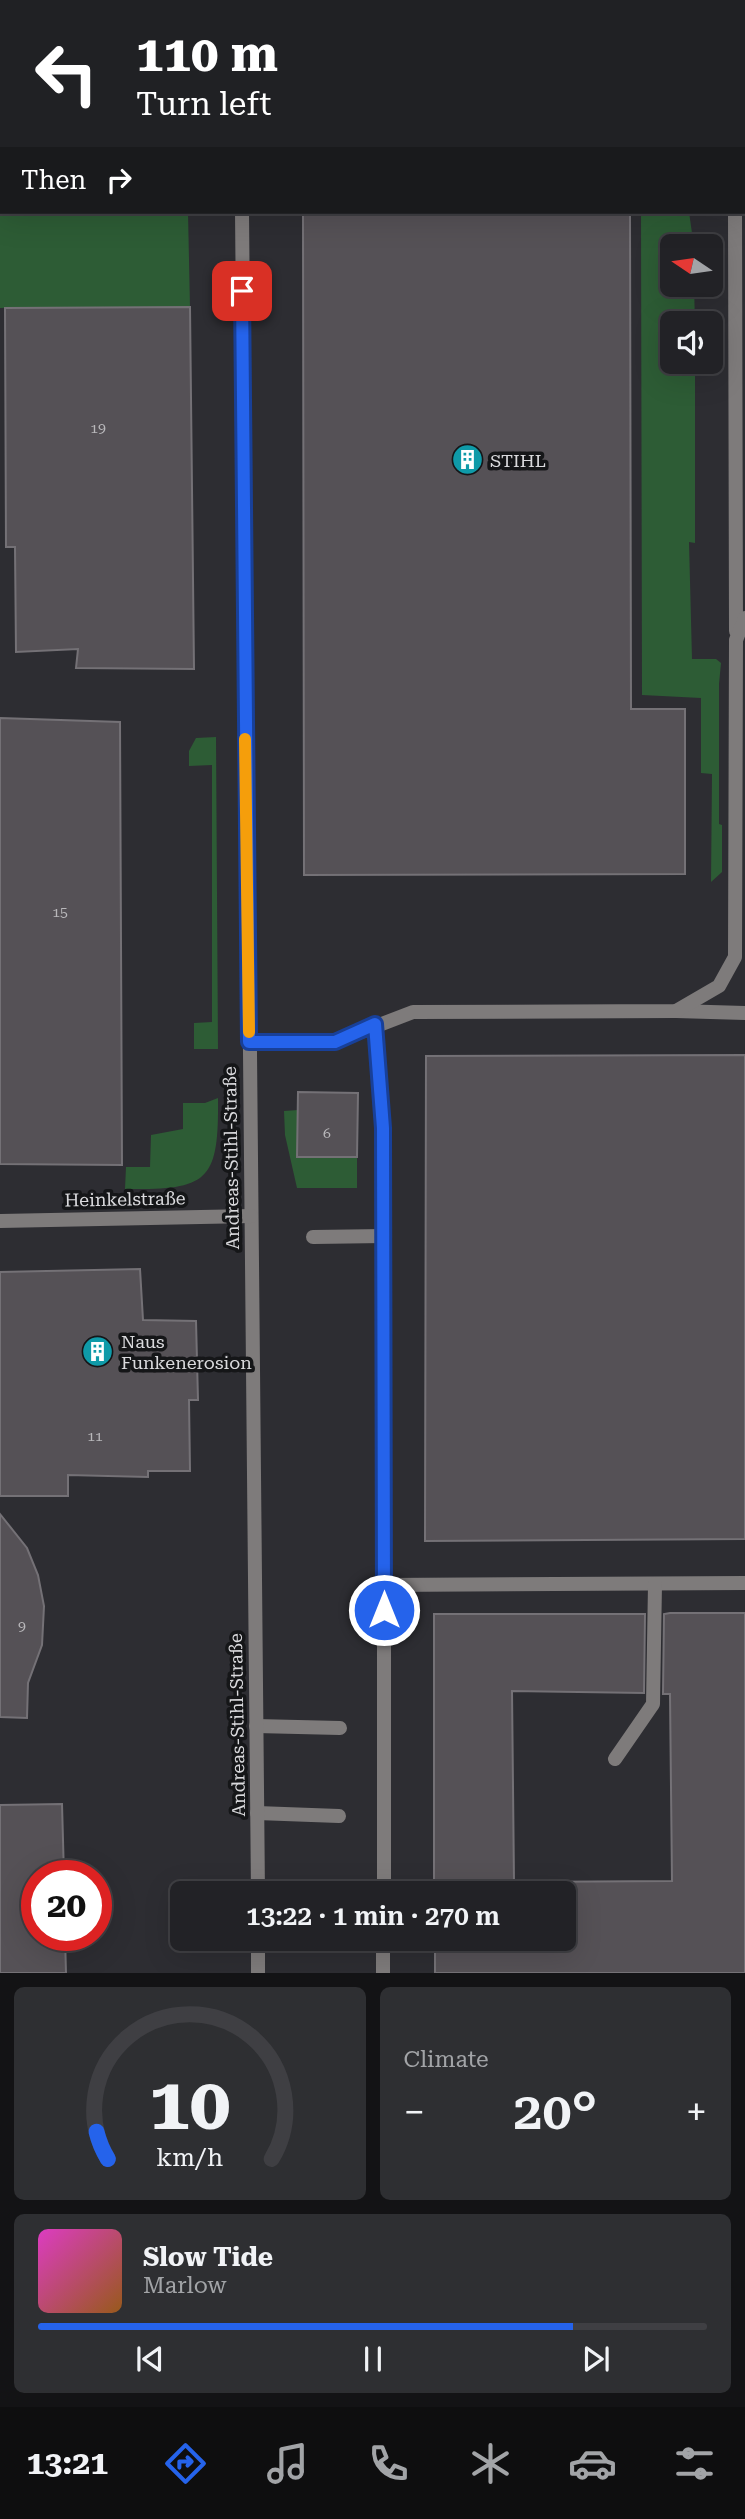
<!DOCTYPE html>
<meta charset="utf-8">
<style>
body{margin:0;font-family:"Roboto Serif",serif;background:#2e2f32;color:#f1f3f6;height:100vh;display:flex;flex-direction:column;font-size:26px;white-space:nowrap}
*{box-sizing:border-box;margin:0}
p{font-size:23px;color:#a2a4a7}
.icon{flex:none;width:38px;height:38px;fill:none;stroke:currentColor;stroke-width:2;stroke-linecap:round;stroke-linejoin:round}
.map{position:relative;height:1973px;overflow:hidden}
.side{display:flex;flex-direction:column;gap:14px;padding:14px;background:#131315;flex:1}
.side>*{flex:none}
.banner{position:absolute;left:0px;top:0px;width:746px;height:214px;box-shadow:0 7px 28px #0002,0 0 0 2px #3f3f43;background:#202124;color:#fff;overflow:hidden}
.needle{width:46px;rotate:283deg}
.controls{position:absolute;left:660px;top:234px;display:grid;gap:14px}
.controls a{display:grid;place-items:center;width:63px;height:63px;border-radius:10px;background:#222226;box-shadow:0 7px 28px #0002,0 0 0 2px #3f3f43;font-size:35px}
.speed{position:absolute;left:21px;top:1860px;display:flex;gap:14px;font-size:35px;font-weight:700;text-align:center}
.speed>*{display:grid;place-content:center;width:91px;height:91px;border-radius:50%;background:#222226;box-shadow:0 7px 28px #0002,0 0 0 2px #3f3f43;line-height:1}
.speed .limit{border:10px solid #d22;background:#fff;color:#111}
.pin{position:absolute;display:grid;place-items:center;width:60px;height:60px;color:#fff;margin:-30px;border-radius:14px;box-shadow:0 4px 10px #0006}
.me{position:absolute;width:77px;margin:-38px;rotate:0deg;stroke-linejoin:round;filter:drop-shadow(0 0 5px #0008)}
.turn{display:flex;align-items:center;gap:24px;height:147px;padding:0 21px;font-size:32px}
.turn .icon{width:91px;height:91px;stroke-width:2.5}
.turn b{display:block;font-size:49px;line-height:60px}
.then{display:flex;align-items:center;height:66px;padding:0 21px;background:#0003;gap:14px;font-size:26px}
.big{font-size:52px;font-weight:600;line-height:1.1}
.side .card{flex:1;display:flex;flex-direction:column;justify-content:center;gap:10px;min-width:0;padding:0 24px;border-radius:10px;background:#2e2f32}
.side .dial{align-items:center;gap:0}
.dial svg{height:182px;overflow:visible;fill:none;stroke:#3f3f43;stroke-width:7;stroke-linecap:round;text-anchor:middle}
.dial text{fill:#f1f3f6;stroke:none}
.song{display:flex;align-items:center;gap:21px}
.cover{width:84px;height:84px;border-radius:10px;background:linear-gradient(135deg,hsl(310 70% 55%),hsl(30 70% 35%))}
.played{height:7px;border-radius:4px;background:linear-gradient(90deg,#2563eb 80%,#3f3f43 80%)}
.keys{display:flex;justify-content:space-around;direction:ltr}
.heat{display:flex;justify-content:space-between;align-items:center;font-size:38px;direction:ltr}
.side .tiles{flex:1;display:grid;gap:14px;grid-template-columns:1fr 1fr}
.card:last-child{grid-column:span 2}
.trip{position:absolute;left:170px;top:1881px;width:406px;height:70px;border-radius:10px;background:#222226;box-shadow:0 7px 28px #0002,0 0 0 2px #3f3f43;font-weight:600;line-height:70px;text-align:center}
.dock{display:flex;height:112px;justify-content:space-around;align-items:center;background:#0e0e0f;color:#a2a4a7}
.dock .icon{width:49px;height:49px}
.dock .active{color:#2563eb}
.dock b{font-size:32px;color:#f1f3f6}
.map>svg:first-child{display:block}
</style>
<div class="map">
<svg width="745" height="1973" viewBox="0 0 745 1973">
<rect width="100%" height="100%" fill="#2d2d32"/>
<!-- green -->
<g fill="#2d5c35">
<polygon points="0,141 2,212 188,212 190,307 0,308"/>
<polygon points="641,212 689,212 694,247 672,247 672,285 694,285 695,324 672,324 672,362 721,360 722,372 695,372 695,543 689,542 692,659 716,659 721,663 719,684 719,824 722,825 722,872 711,882 712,774 701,773 701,698 642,695"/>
<polygon points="216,737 218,1049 194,1049 194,1023 212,1022 212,765 189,766 189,751 196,738"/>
<path d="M218,1098C219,1182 208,1190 125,1189L126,1167H150L151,1135L183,1129V1103H205Z"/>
<polygon points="298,1110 297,1156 357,1157 357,1188 297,1188 285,1135 284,1111"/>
</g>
<!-- building -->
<g fill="#555156" stroke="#747176" stroke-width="2">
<polygon points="303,212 630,212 631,709 685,709 685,874 304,875"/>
<polygon points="190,307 194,669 76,668 78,649 16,652 15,547 6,547 5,308"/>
<polygon points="0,718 120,722 122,1165 0,1164"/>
<polygon points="745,1055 745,1539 425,1541 426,1056"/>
<polygon points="298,1092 358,1093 357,1157 297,1157"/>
<polygon points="140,1269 143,1320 196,1321 198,1400 189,1400 190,1471 148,1471 148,1477 68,1475 68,1496 0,1496 0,1272"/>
<polygon points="0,1514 27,1548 38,1575 44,1606 42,1645 28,1683 27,1718 0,1717"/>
<polygon points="670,1613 745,1613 745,1973 435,1973 435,1939 564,1939 564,1894 434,1894 434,1614 645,1614 644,1693 512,1691 514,1882 672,1881 670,1694 663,1694 664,1614"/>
<polygon points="62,1804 64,1876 37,1876 37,1936 65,1936 66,1973 0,1973 0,1805"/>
</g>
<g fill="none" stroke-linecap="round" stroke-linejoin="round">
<!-- lane -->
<g stroke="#7e7b7b" stroke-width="14">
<polyline points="744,17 745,15"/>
<polyline points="735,212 736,631"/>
<polyline points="676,1011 745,1013"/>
<polyline points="375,1024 383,1128 384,1236 384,1894"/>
<polyline points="249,1042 335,1042 413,1012 676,1011 719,986 735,957 736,640 745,618"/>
<polyline points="313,1237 384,1236"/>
<polyline points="383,1585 745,1583"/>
<polyline points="256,1726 340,1728"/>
<polyline points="615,1759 653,1704 655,1584"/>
<polyline points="257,1813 339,1816"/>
<polyline points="383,1973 383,1939"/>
</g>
<!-- street -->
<g stroke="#7e7b7b" stroke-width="14">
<polyline points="242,2 242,0"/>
<polyline points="242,212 258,1894"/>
<polyline points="0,1221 251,1216"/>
<polyline points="258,1973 258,1939"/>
</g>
</g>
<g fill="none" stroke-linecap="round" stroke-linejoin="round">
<defs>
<polyline id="route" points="242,291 249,1042 335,1042 375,1024 383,1128 384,1610"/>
</defs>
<!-- route casing -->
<use href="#route" stroke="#184099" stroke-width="18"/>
<!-- route -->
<use href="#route" stroke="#2563eb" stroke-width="12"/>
<!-- slow -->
<polyline stroke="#f59e0b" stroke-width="12" points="245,739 249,1032"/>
</g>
<!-- icons -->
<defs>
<symbol id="building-disc" viewBox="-11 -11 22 22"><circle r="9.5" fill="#0f9aa8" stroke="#151618"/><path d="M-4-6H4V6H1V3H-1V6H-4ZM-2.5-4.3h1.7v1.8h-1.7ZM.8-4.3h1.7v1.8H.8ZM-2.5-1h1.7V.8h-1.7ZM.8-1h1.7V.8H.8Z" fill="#fff"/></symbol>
</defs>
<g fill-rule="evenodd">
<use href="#building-disc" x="450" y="442" width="35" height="35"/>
<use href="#building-disc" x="80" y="1334" width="35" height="35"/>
</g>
<g text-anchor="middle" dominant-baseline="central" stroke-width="7" stroke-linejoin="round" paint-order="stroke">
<!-- number labels -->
<g font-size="14" fill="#b9b8bb">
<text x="98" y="428">19</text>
<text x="60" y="912">15</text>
<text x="327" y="1133">6</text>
<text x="95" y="1436">11</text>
<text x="22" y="1626">9</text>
</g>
<!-- poi labels -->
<g font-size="18" fill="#dadadd" stroke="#151618" text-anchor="start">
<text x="490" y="460">STIHL</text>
<text x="121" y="1341">Naus<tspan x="121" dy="21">Funkenerosion</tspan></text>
</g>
<!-- street labels -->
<g font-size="18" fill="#dadadd" stroke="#151618">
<text transform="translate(231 1158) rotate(-91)">Andreas-Stihl-Straße</text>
<text transform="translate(125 1199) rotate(-1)">Heinkelstraße</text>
<text transform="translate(237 1725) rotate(-91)">Andreas-Stihl-Straße</text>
</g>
</g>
</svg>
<div class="controls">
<a><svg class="needle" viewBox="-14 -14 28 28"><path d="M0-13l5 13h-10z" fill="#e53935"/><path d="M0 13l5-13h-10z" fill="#a2a4a7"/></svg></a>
<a><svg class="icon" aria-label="sound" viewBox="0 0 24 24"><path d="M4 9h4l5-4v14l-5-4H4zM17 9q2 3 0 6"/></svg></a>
</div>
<div class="speed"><div class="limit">20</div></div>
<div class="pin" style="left:242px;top:291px;background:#d93025"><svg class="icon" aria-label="arrive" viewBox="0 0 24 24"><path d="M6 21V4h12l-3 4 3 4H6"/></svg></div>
<svg class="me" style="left:384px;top:1610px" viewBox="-20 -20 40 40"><circle r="17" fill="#2563eb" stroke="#fff" stroke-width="3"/><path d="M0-11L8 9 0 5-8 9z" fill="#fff"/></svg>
<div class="trip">13:22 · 1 min · 270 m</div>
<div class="banner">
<div class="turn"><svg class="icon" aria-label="left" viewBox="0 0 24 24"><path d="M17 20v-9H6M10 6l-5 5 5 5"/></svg><div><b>110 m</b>Turn left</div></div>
<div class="then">Then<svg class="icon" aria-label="right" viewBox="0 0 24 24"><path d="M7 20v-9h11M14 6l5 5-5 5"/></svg></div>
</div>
</div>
<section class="side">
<div class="tiles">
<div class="card dial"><svg viewBox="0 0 100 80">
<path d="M14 69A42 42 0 1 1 86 69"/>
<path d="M14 69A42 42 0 0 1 9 57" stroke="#2563eb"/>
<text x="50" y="56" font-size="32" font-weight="700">10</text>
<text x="50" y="72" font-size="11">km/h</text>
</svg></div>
<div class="card"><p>Climate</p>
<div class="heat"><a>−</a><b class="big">20°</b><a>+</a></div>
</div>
<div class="card">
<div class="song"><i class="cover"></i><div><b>Slow Tide</b><p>Marlow</p></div></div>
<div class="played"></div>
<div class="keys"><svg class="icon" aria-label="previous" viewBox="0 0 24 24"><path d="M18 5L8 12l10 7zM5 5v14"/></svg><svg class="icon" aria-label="pause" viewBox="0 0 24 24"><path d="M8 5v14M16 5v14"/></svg><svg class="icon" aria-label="next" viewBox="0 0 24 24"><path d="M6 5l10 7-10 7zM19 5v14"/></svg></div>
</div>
</div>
</section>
<nav class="dock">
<b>13:21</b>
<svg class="icon active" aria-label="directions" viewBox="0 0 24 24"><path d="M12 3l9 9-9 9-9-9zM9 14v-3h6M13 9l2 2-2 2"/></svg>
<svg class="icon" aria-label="music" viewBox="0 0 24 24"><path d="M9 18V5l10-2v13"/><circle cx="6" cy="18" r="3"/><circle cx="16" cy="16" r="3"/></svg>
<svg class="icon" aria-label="phone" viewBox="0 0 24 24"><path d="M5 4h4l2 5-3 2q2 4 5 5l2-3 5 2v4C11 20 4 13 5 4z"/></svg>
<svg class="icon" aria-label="climate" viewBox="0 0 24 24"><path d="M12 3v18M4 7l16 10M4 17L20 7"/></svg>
<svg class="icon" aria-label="car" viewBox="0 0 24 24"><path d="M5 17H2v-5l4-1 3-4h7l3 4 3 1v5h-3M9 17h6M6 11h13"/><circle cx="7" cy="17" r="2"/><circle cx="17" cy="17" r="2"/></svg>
<svg class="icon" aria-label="filters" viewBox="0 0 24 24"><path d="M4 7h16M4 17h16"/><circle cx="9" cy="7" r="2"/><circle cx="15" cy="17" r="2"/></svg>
</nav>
